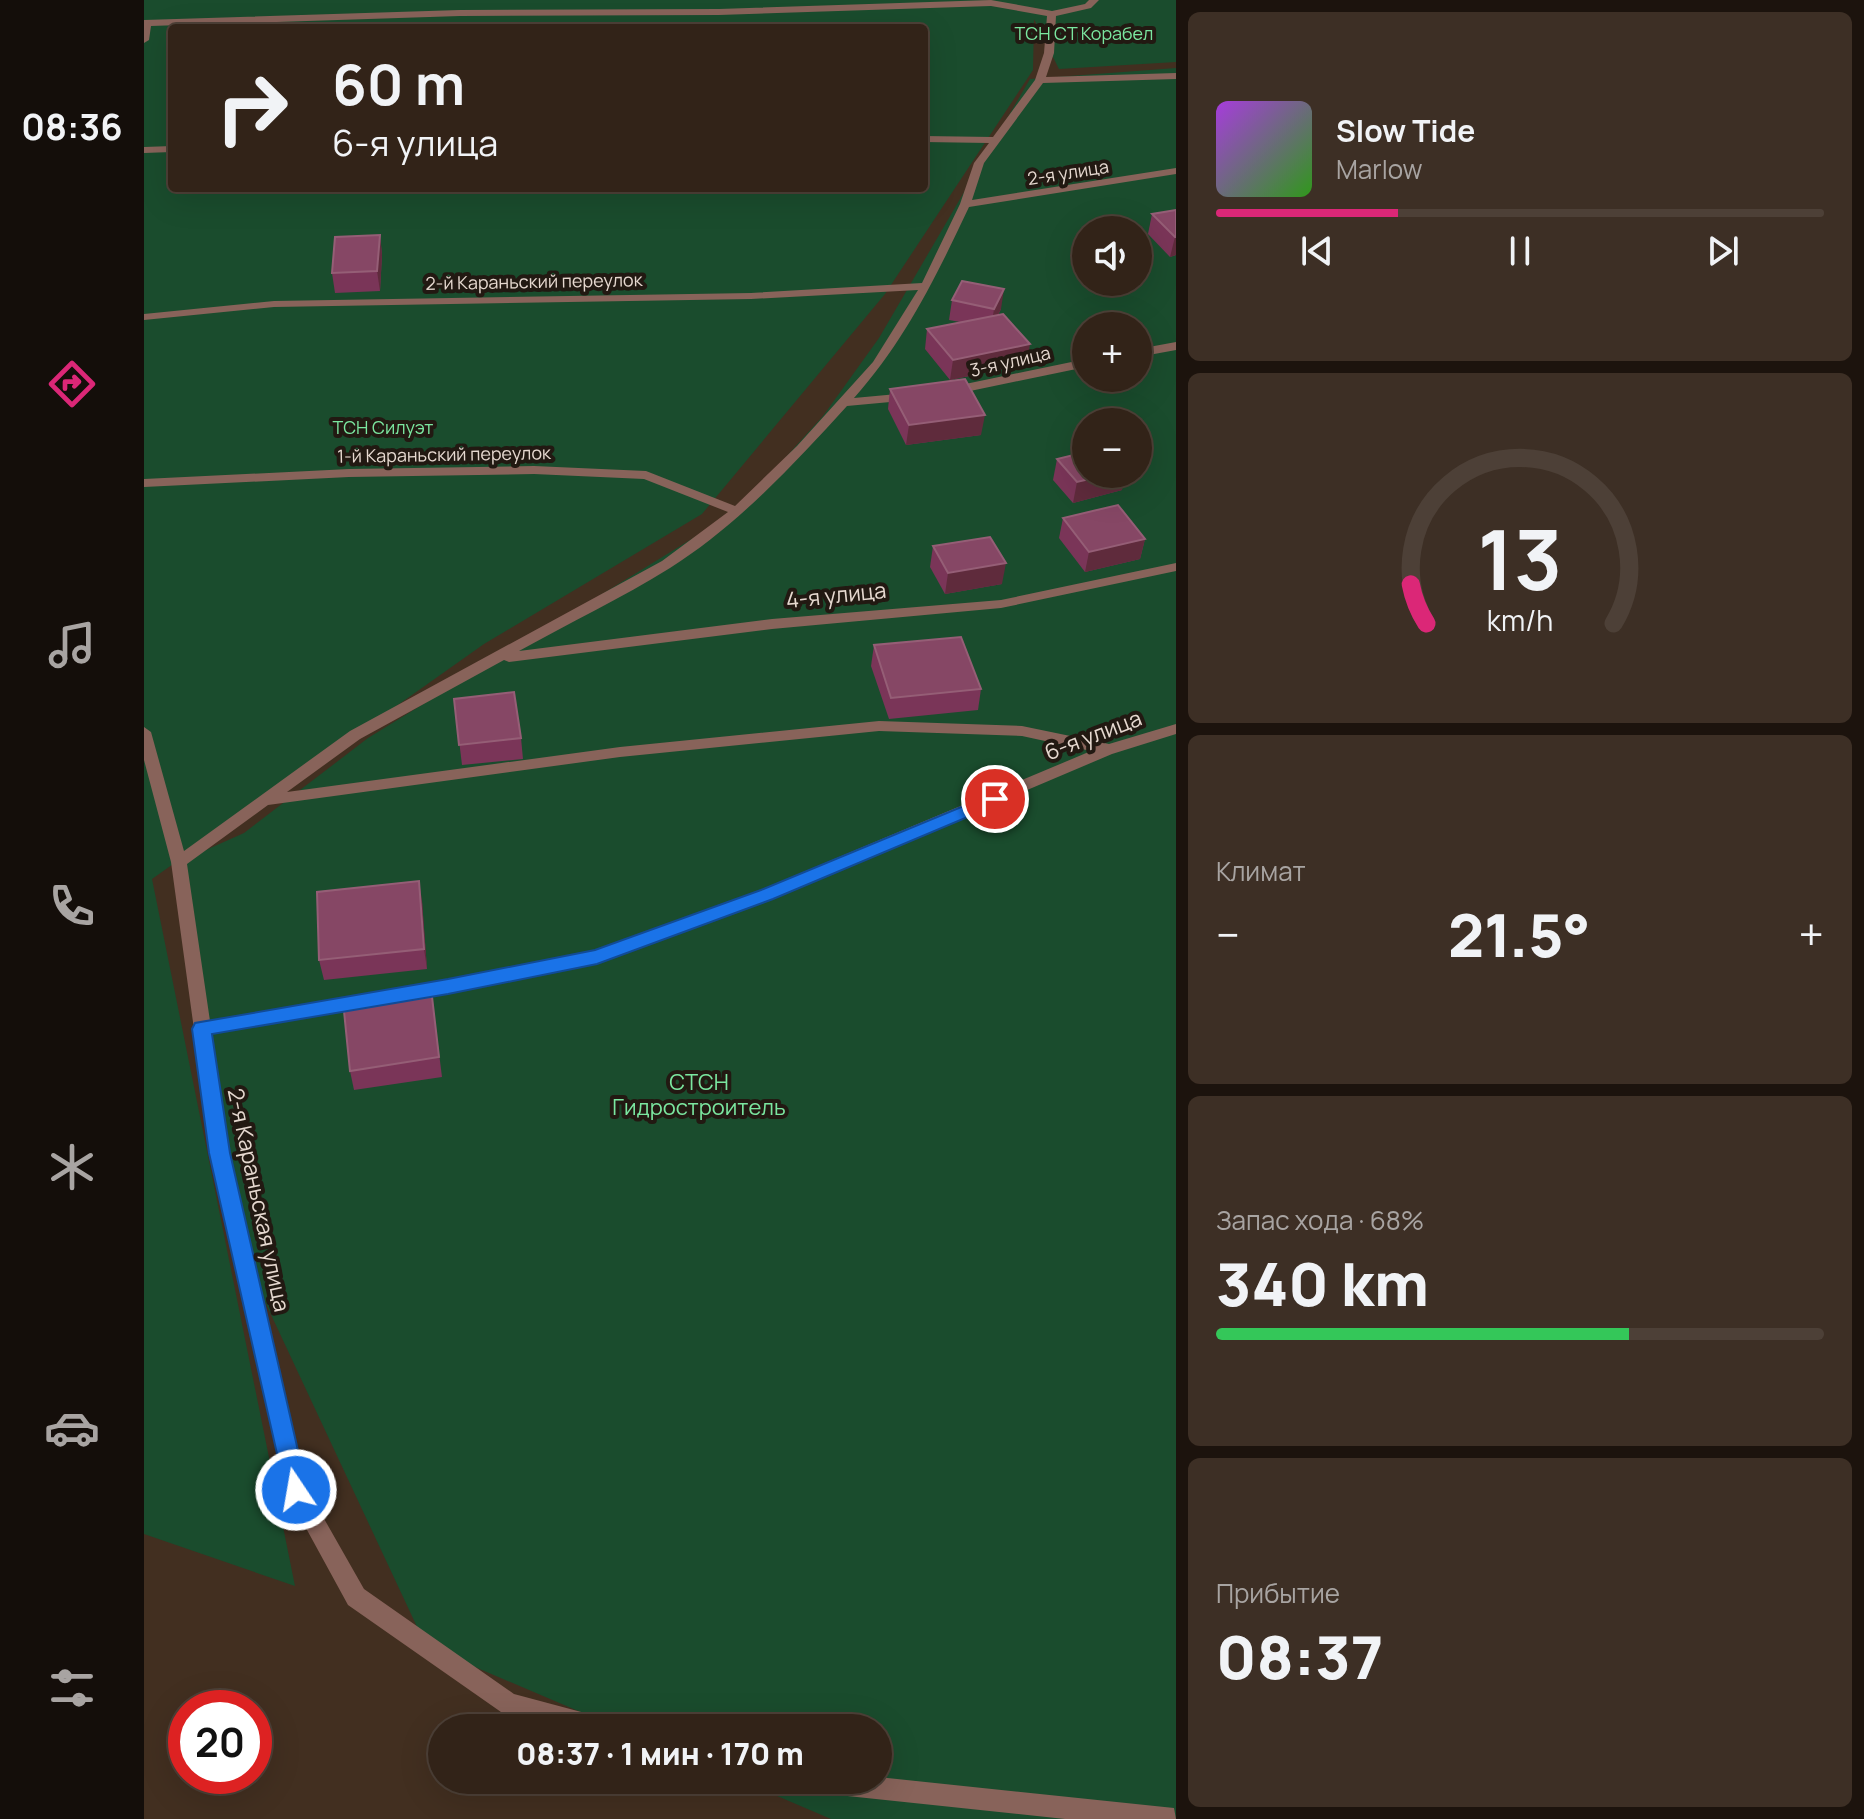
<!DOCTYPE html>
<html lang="ru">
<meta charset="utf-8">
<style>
body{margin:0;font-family:Manrope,sans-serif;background:#3d2f25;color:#f1f3f6;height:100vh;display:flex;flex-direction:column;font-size:30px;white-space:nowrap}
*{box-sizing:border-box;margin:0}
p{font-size:26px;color:#a8a4a2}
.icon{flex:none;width:44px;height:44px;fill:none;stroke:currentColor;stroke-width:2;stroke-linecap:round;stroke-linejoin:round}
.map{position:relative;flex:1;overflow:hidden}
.panel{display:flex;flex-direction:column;gap:12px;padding:12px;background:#1c130d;width:688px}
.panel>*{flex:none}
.hud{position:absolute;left:24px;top:24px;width:760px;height:168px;border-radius:8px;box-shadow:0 8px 32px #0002,0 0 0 2px #4d4037;background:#322318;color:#f1f3f6;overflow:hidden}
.tools{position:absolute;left:928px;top:216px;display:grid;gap:16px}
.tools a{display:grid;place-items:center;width:80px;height:80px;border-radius:50%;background:#322318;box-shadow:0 8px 32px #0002,0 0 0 2px #4d4037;font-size:40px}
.speed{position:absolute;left:24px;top:1690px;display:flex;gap:16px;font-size:40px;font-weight:700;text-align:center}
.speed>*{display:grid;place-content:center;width:104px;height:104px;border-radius:50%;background:#322318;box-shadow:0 8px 32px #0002,0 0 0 2px #4d4037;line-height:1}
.speed .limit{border:12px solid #d22;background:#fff;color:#111}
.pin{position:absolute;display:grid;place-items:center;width:68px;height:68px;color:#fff;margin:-34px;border:4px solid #fff;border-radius:50%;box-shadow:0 2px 8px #0007}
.me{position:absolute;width:88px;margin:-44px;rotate:348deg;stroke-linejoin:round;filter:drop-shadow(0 0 6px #0008)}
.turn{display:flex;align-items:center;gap:28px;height:168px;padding:0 32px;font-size:36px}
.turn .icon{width:104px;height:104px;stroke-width:2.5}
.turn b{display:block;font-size:56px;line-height:68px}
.big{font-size:60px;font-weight:800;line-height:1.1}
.panel .widget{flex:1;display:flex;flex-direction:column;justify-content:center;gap:12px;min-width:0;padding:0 28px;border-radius:12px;background:#3d2f25}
.panel .dial{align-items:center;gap:0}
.dial svg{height:208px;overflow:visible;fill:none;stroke:#4d4037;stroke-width:7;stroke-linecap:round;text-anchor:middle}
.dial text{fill:#f1f3f6;stroke:none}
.song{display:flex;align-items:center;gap:24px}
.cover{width:96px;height:96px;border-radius:12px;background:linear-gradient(135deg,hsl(280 70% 55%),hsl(110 70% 35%))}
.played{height:8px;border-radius:4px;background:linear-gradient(90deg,#db2777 30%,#4d4037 30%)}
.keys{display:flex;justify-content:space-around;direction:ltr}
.heat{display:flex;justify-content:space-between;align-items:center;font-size:44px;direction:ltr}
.charge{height:12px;border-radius:6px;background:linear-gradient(90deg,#34c759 68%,#4d4037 0)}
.trip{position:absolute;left:284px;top:1714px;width:464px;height:80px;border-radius:40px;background:#322318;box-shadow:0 8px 32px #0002,0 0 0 2px #4d4037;font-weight:800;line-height:80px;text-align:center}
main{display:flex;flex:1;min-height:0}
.menu{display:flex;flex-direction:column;width:144px;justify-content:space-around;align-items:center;background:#140e0a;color:#a8a4a2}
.menu .icon{width:56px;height:56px}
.menu .active{color:#db2777}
.menu b{font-size:36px;color:#f1f3f6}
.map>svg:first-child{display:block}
</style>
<main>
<nav class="menu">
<b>08:36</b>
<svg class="icon active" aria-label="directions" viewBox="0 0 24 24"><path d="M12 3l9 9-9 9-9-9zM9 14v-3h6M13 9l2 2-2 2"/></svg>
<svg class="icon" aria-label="music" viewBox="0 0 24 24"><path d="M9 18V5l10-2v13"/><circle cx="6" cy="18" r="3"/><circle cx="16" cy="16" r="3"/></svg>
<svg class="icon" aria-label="phone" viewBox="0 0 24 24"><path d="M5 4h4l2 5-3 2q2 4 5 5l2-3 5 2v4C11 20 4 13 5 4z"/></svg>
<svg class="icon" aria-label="climate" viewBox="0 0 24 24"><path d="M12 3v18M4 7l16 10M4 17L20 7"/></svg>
<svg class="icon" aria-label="car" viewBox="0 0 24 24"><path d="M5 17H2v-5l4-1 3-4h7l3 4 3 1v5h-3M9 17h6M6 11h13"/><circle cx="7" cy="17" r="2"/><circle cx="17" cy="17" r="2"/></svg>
<svg class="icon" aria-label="filters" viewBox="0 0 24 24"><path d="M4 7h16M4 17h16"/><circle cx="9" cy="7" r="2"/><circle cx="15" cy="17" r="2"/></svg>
</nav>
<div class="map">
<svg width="1032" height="1819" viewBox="0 0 1032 1819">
<rect width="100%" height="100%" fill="#422f20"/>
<!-- green -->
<g fill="#1a4c2d" fill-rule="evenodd">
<path d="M0,0H1032V62L915,69L890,19L889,70L741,294L558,514L340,644L8,879L151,1586L0,1534ZM28,28H780V188H28Z"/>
<path d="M1032,68V1819H687L596,1780H734V1728H474L282,1646L100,1257L35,862L100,833L224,738L593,511L679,416L735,338L886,79ZM942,230H994V282H942ZM942,326H994V378H942ZM942,422H994V474H942Z"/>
</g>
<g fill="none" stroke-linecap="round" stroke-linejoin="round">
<!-- lane -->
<g fill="#88635a" fill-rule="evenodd">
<path d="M847,0L908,11L941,4L945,0H955L947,8L912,16L910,53L902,77L1032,73V79L899,83L840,163L828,200L1032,168V174L825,207C793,275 761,341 710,398L764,393L768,394V400L703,406C650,464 594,525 526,568C478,598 425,623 375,651L628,619L857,600L1032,563V571L857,608L628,629L365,662L360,660L216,739L143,792L476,747L735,721L878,726L965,744L1032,724V734L968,754L629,898L459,961L269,1000L263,998L261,993L263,988L269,986L451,951L617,890L947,751L878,736L735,731L476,757L124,805L43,864L66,1021L218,994L224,996L226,1001L224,1006L218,1008L68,1034L85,1153L162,1487L220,1589L370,1694L456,1717L464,1720L467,1728H414L357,1712L204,1605L145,1497L67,1153L27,862L0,760V727L7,732L40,851L206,731L518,561L584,512L500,479L390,474L205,477L0,487V479L205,469L390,466L502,471L591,506L653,446L729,362L774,290L607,299L130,307L0,320V314L130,301L607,293L778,283L816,204L830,163L845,143L780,142V136L849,137L891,80L900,53L903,16L847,6L575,15L316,16L7,26L5,40L0,43V20L316,10L575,9Z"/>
<polygon points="28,146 28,152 0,153 0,147"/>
<polygon points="1032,342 1032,350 994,357 994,349"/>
<polygon points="942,359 942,367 807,395 801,391 807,387"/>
<polygon points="734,1777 1030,1808 1032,1819 921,1819 656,1791 648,1788 645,1780 734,1780"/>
</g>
</g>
<!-- wall -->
<g fill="#7a3558">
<polygon points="1032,210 1032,255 1026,257 1004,234 1008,214"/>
<polygon points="236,235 238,255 236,291 191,293 188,273"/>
<polygon points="808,300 857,309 854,315 883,364 806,380 781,349 783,329 816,322 805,320"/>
<polygon points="746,389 837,435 762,445 744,409"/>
<polygon points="913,459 978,490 929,503 909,480"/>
<polygon points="919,518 1001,539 996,559 941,572 915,538"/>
<polygon points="789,546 858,584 801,594 786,567"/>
<polygon points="730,645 837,689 834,710 745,719 727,666"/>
<polygon points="310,699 377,738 379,759 318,765"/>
<polygon points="278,901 283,969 180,980 175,960"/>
<polygon points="287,988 298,1077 210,1090 206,1071"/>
</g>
<!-- shaded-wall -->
<g fill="#5f2b3c">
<polygon points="236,235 238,255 236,291 233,271"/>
<polygon points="1031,237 1032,237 1032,255 1026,257"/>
<polygon points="860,289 857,309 847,329 850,309"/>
<polygon points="886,344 883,364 806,380 809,360"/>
<polygon points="841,415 837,435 762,445 765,425"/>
<polygon points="967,474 982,474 978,490 929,503 933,482"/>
<polygon points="1001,539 996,559 941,572 945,552"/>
<polygon points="862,563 858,584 801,594 804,573"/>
<polygon points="275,881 278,901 283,969 280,949"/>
</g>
<!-- building -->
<g fill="#864765" stroke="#955e76" stroke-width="2">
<polygon points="1032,210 1032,237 1031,237 1008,214"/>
<polygon points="236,235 233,271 188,273 191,237"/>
<polygon points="818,281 860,289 850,309 808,300"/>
<polygon points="859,314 886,344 809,360 783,329"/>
<polygon points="821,379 841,415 765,425 746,389"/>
<polygon points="942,452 942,474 967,474 933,482 913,459"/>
<polygon points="974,505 1001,539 945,552 919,518"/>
<polygon points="846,537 862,563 804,573 789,546"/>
<polygon points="817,637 837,689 747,698 730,645"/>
<polygon points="370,692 377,738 315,745 310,699"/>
<polygon points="275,881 280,949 175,960 173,892"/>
<polygon points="287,988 295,1057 206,1071 199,1001"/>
</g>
<!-- route -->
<polygon fill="#1a73e8" stroke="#114b97" stroke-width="2" points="851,793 859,799 857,803 629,899 453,964 304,994 68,1034 86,1153 163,1490 160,1498 152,1501 143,1498 65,1153 48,1029 51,1023 304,979 451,950 617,890"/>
<g text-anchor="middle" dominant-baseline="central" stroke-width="8" stroke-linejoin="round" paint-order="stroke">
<!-- far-park labels -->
<g font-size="18" fill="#7be7a0" stroke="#221912">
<text x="940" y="33">ТСН СТ Корабел</text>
<text x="239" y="427">ТСН Силуэт</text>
</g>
<!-- far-street labels -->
<g font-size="18" fill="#e6d9d0" stroke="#221912">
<text transform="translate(924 172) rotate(-9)">2-я улица</text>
<text transform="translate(390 281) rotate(-1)">2-й Караньский переулок</text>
<text transform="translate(866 361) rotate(-13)">3-я улица</text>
<text transform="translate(300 454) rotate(-1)">1-й Караньский переулок</text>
</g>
<!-- street labels -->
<g font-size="22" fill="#e6d9d0" stroke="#221912">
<text transform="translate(692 595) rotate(-6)">4-я улица</text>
<text transform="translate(949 735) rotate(-21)">6-я улица</text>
<text transform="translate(115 1200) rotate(78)">2-я Караньская улица</text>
</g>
<!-- park labels -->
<g font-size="22" fill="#7be7a0" stroke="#221912">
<text x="555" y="1082">СТСН<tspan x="555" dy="25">Гидростроитель</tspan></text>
</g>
</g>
</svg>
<div class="tools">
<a><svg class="icon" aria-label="sound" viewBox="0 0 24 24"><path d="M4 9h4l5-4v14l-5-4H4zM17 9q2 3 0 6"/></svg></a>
<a>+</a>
<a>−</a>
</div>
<div class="speed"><div class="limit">20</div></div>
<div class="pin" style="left:851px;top:799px;background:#d93025"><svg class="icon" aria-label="arrive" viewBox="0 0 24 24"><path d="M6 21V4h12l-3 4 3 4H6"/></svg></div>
<svg class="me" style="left:152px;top:1490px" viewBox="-20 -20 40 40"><circle r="17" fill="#1a73e8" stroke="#fff" stroke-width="3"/><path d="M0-11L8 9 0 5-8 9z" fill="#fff"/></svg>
<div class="trip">08:37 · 1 мин · 170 m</div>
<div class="hud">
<div class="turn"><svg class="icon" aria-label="right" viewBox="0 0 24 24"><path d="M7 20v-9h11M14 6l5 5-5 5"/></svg><div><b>60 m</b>6-я улица</div></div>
</div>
</div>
<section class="panel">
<div class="widget">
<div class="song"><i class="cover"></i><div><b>Slow Tide</b><p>Marlow</p></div></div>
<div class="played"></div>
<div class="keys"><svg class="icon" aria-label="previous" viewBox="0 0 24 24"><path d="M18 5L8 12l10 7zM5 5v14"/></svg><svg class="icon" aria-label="pause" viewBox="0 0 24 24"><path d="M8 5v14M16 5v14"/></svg><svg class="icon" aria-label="next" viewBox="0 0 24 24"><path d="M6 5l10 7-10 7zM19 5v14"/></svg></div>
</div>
<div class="widget dial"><svg viewBox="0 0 100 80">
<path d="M14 69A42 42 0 1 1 86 69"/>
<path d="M14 69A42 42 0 0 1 8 54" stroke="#db2777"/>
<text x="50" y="56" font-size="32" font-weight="700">13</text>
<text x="50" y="72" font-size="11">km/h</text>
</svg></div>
<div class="widget"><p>Климат</p>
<div class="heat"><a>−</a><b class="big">21.5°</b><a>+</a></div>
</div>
<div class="widget"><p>Запас хода · 68%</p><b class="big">340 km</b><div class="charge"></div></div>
<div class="widget"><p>Прибытие</p><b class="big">08:37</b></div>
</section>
</main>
